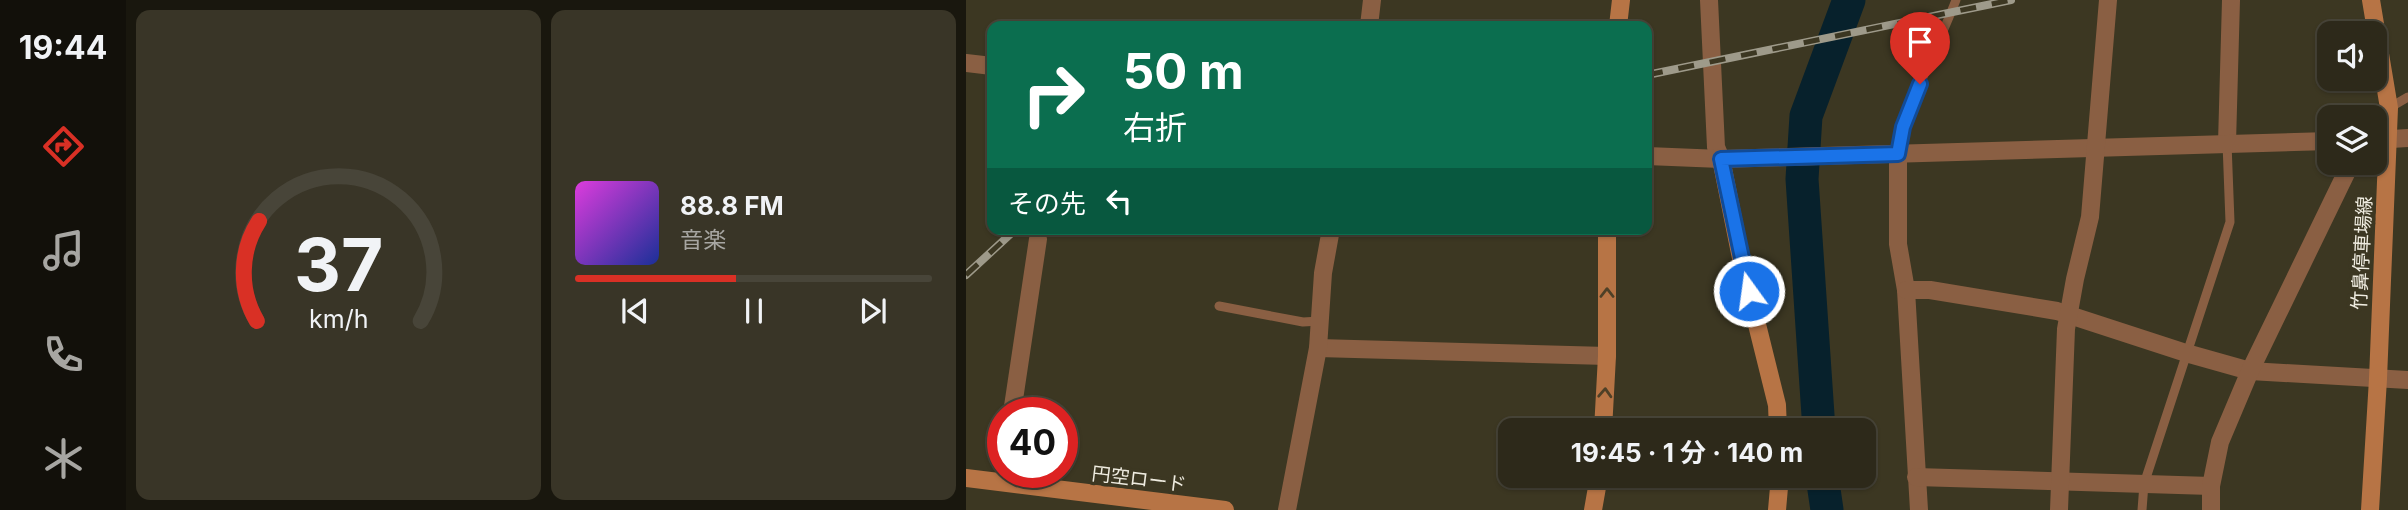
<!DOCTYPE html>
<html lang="ja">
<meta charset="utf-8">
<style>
body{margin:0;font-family:Inter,"Noto Sans JP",sans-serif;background:#393527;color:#f1f3f6;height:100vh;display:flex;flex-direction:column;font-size:26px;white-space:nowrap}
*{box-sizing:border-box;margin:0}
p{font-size:23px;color:#a7a6a2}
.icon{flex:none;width:38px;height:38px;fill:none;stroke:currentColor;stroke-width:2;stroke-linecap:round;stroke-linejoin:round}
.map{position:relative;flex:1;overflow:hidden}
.drawer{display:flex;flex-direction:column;gap:10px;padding:10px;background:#19170e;width:840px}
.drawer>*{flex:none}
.top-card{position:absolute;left:21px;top:21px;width:665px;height:214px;border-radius:14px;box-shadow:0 2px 5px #0004,0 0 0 2px #484539;background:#0b6e4f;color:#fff;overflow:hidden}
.buttons{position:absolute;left:1351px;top:21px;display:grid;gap:14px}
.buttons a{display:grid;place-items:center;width:70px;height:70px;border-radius:14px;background:#2d291a;box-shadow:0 2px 5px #0004,0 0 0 2px #484539;font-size:35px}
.speed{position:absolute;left:21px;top:397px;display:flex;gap:14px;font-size:35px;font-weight:700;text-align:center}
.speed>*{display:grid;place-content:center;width:91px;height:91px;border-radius:50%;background:#2d291a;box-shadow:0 2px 5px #0004,0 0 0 2px #484539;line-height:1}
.speed .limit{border:10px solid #d22;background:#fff;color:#111}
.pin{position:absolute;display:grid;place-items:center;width:60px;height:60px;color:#fff;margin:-72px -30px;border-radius:50% 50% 50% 0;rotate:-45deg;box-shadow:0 0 7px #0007}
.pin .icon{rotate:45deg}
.me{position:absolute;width:77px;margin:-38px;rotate:346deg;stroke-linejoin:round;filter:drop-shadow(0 0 5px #0008)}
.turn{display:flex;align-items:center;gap:24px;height:147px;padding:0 21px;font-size:32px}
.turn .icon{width:91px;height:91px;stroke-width:2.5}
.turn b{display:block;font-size:49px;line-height:60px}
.then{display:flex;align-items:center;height:66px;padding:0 21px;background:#0003;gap:14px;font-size:26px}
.drawer .widget{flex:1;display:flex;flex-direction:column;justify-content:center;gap:10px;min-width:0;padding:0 24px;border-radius:14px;background:#393527}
.drawer .dial{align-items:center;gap:0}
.dial svg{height:182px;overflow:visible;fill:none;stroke:#484539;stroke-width:7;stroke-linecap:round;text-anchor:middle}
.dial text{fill:#f1f3f6;stroke:none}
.song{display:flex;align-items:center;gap:21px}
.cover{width:84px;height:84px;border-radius:10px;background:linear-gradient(135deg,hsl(300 70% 55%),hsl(230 70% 35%))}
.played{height:7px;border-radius:4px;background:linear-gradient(90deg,#d93025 45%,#484539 45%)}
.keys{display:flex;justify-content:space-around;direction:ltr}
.drawer .tiles{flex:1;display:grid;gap:10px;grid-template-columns:repeat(2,1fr)}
.trip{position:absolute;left:532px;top:418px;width:378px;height:70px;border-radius:14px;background:#2d291a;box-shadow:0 2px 5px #0004,0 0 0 2px #484539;font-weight:700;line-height:70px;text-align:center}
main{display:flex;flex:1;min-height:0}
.menu{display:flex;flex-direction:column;width:126px;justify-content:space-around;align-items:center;background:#12100a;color:#a7a6a2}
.menu .icon{width:49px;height:49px}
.menu .selected{color:#d93025}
.menu b{font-size:32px;color:#f1f3f6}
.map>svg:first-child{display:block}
</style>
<main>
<nav class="menu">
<b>19:44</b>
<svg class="icon selected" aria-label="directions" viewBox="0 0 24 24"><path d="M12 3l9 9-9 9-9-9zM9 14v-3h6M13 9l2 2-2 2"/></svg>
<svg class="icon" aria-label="music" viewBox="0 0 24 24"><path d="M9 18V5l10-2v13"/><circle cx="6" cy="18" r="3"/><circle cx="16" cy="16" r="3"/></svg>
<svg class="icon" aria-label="phone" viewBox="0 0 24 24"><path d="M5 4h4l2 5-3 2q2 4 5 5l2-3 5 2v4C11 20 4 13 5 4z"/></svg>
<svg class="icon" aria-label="climate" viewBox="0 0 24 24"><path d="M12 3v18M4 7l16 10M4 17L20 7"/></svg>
</nav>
<section class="drawer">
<div class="tiles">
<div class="widget dial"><svg viewBox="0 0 100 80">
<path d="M14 69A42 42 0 1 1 86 69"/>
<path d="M14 69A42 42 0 0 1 15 25" stroke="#d93025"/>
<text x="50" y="56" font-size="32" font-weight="700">37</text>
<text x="50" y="72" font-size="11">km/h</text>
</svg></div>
<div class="widget">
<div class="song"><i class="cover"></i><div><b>88.8 FM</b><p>音楽</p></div></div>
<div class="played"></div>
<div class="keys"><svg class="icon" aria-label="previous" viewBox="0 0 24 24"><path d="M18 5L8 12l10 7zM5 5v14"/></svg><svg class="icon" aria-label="pause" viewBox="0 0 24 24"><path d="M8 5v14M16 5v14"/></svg><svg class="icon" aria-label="next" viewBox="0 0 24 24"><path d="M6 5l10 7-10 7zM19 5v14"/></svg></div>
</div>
</div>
</section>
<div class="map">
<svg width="1442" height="510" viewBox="0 0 1442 510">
<rect width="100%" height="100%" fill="#3c3722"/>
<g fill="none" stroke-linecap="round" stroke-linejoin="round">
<!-- river -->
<g stroke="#07212c" stroke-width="33">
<polyline points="853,430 836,179 840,116 883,0"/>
<polyline points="856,476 861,510"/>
</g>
<!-- lane -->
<g stroke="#8a5f43" stroke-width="9">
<polyline points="1423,108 1442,97"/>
<path d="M932,154C942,100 970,52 990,0"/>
<polyline points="253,306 337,322 354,321"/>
<polyline points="1176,510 1178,484 1264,222 1261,143"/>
</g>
<!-- street -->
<g stroke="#8a5f43" stroke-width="18">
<polyline points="743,0 750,147 755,159"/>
<polyline points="403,26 406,0"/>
<polyline points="0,63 26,66"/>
<polyline points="1409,140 1442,138"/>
<polyline points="1261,143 1265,0"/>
<polyline points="932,154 932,244 940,290 953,510"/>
<polyline points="681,156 755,159 1363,141"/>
<polyline points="940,290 964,290 1091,311 1220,353 1284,371 1442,380"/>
<polyline points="352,348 641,356"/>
<polyline points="46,413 72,239"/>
<polyline points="950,477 1245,486"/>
<polyline points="321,510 352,348 357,273 365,229"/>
<polyline points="1093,510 1100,329 1109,279 1124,217 1142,0"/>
<polyline points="1245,510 1245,486 1254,442 1284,371 1385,163"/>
</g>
<!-- secondary -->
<g stroke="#b77445" stroke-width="18">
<polyline points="652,26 655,0"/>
<polyline points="755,159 777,268 811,405 812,430"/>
<polyline points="637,430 641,356 641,229"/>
<polyline points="0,478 259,510"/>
<polyline points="627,510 633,476"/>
<polyline points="811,510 814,476"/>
<polyline points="1404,510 1412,379 1423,108 1405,0"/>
</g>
<defs>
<g id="rail">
<polyline points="681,75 1045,0"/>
<polyline points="0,275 50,229"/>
</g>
</defs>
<!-- rail casing -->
<use href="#rail" stroke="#9e9a8a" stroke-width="8"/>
<!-- rail -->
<use href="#rail" stroke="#3c3722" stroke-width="5" stroke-dasharray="16" stroke-linecap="butt"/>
</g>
<!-- one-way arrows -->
<defs><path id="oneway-chevron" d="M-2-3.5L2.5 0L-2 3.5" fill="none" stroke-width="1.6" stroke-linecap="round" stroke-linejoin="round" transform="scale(1.75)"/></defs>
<g stroke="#4e4027">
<use href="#oneway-chevron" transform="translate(641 293) rotate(-90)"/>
<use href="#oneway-chevron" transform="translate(639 393) rotate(-87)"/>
</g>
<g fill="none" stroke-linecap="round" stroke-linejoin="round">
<defs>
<polyline id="route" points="783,291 755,159 932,154 937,127 954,84"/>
</defs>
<!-- route casing -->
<use href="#route" stroke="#114b97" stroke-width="18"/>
<!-- route -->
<use href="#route" stroke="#1a73e8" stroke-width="12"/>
</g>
<g text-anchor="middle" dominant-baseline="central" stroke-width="7" stroke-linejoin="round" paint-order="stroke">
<!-- street labels -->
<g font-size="19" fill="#efece0" stroke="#3c3722">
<text transform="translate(1396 253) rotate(-87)">竹鼻停車場線</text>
<text transform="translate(173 479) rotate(7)">円空ロード</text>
</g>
</g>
</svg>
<div class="buttons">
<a><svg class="icon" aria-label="sound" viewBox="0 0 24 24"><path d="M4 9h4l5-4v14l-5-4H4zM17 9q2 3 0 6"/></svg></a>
<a><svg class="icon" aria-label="layers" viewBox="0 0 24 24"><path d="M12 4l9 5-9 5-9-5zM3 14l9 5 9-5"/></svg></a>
</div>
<div class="speed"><div class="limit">40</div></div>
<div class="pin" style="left:954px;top:84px;background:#d93025"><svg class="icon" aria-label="arrive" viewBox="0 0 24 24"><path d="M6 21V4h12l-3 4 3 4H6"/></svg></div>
<svg class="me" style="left:783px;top:291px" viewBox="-20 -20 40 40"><circle r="17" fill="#1a73e8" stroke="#fff" stroke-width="3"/><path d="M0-11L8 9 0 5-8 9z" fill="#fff"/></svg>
<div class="trip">19:45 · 1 分 · 140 m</div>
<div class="top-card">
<div class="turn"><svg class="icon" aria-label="right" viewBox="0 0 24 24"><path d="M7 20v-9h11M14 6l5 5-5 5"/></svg><div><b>50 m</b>右折</div></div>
<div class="then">その先<svg class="icon" aria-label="left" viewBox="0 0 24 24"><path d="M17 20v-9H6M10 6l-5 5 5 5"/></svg></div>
</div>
</div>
</main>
